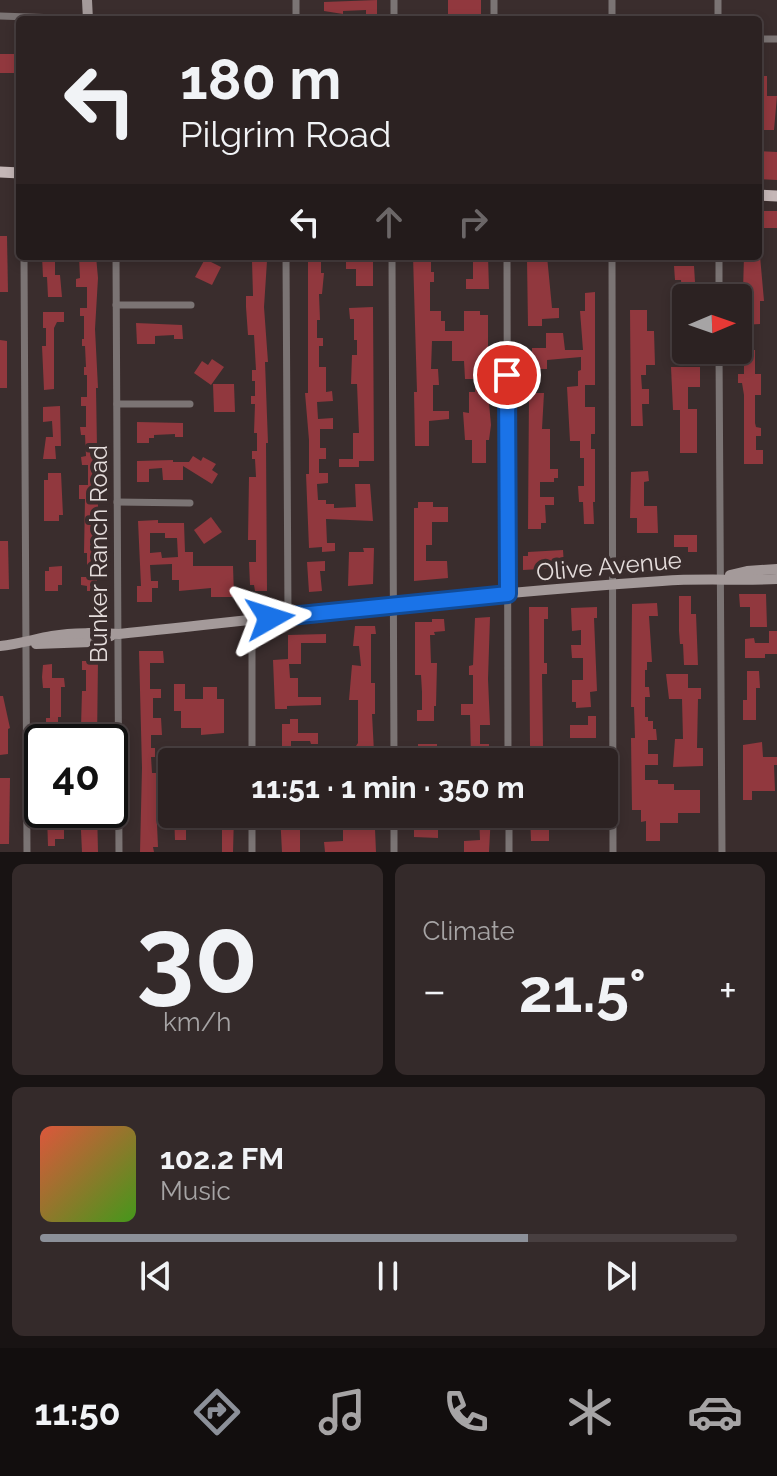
<!DOCTYPE html>
<meta charset="utf-8">
<style>
body{margin:0;font-family:Raleway,sans-serif;background:#342a2a;color:#f1f3f6;height:100vh;display:flex;flex-direction:column;font-size:30px;white-space:nowrap}
*{box-sizing:border-box;margin:0}
p{font-size:26px;color:#a6a4a5}
.icon{flex:none;width:44px;height:44px;fill:none;stroke:currentColor;stroke-width:2;stroke-linecap:round;stroke-linejoin:round}
.map{position:relative;height:852px;overflow:hidden}
.details{display:flex;flex-direction:column;gap:12px;padding:12px;background:#181313;flex:1}
.details>*{flex:none}
.banner{position:absolute;left:16px;top:16px;width:746px;height:244px;border-radius:8px;box-shadow:0 4px 12px #0003,0 0 0 2px #483f40;background:#2c2222;color:#f1f3f6;overflow:hidden}
.needle{width:52px;rotate:88deg}
.controls{position:absolute;left:672px;top:284px;display:grid;gap:16px}
.controls a{display:grid;place-items:center;width:80px;height:80px;border-radius:8px;background:#2c2222;box-shadow:0 4px 12px #0003,0 0 0 2px #483f40;font-size:40px}
.speed{position:absolute;left:24px;top:724px;display:flex;gap:16px;font-size:40px;font-weight:700;text-align:center}
.speed>*{display:grid;place-content:center;width:104px;height:104px;border-radius:50%;background:#2c2222;box-shadow:0 4px 12px #0003,0 0 0 2px #483f40;line-height:1}
.speed .limit{border:4px solid #111;border-radius:12px;background:#fff;color:#111}
.pin{position:absolute;display:grid;place-items:center;width:68px;height:68px;color:#fff;margin:-34px;border:4px solid #fff;border-radius:50%;box-shadow:0 2px 8px #0007}
.me{position:absolute;width:88px;margin:-44px;rotate:84deg;stroke-linejoin:round;filter:drop-shadow(0 0 6px #0008)}
.turn{display:flex;align-items:center;gap:28px;height:168px;padding:0 32px;font-size:36px}
.turn .icon{width:104px;height:104px;stroke-width:2.5}
.turn b{display:block;font-size:56px;line-height:68px}
.lanes{display:flex;align-items:center;height:76px;padding:0 32px;background:#0003;justify-content:center;gap:40px;direction:ltr}
.lanes .off{opacity:.35}
.big{font-size:60px;font-weight:700;line-height:1.1}
.details .tile{flex:1;display:flex;flex-direction:column;justify-content:center;gap:12px;min-width:0;padding:0 28px;border-radius:12px;background:#342a2a}
.details .dial{align-items:center;gap:0}
.dial b{font-size:104px;line-height:1}
.song{display:flex;align-items:center;gap:24px}
.cover{width:96px;height:96px;border-radius:12px;background:linear-gradient(135deg,hsl(10 70% 55%),hsl(100 70% 35%))}
.played{height:8px;border-radius:4px;background:linear-gradient(90deg,#8c9099 70%,#483f40 70%)}
.keys{display:flex;justify-content:space-around;direction:ltr}
.heat{display:flex;justify-content:space-between;align-items:center;font-size:44px;direction:ltr}
.details .tiles{flex:1;display:grid;gap:12px;grid-template-columns:1fr 1fr}
.tile:last-child{grid-column:span 2}
.trip{position:absolute;left:158px;top:748px;width:460px;height:80px;border-radius:8px;background:#2c2222;box-shadow:0 4px 12px #0003,0 0 0 2px #483f40;font-weight:700;line-height:80px;text-align:center}
.tab-bar{display:flex;height:128px;justify-content:space-around;align-items:center;background:#120e0e;color:#a6a4a5}
.tab-bar .icon{width:56px;height:56px}
.tab-bar .active{color:#8c9099}
.tab-bar b{font-size:36px;color:#f1f3f6}
.map>svg:first-child{display:block}
</style>
<div class="map">
<svg width="777" height="852" viewBox="0 0 777 852">
<rect width="100%" height="100%" fill="#3a2d2d"/>
<!-- building -->
<g fill="#91383e" fill-rule="evenodd">
<polygon points="377,0 377,15 366,15 366,10 343,11 343,14 324,11 324,2"/>
<polygon points="448,0 481,0 481,19 448,18"/>
<rect x="0" y="54" width="19" height="19"/>
<polygon points="758,76 767,76 767,96 777,96 774,130 764,130 764,110 758,110"/>
<polygon points="758,151 777,152 777,180 758,179"/>
<rect x="758" y="211" width="19" height="17"/>
<polygon points="0,236 7,236 8,292 0,292"/>
<polygon points="42,256 55,256 55,275 60,275 62,297 48,297 47,277 43,277"/>
<polygon points="79,256 96,256 98,278 95,329 98,388 96,388 99,566 97,566 97,591 87,591 87,586 81,585 81,577 87,577 87,553 84,553 85,499 79,499 79,485 88,485 88,465 82,465 81,457 86,456 85,435 81,435 80,427 86,427 86,406 81,406 81,397 87,397 87,375 84,375 84,367 86,367 85,346 82,346 82,339 84,339 84,316 80,316 80,308 87,308 87,287 76,287 76,279 80,278"/>
<polygon points="346,256 373,256 373,286 356,286 356,269 346,269"/>
<polygon points="413,256 431,256 431,272 434,272 434,282 430,282 430,311 441,311 441,321 445,321 445,331 464,331 464,311 480,311 480,315 488,315 488,392 491,425 489,440 486,440 486,463 472,463 472,440 465,440 463,412 469,413 469,392 475,392 475,379 465,379 464,361 452,361 452,341 432,341 431,369 438,369 439,385 433,385 433,411 449,411 449,419 429,421 429,446 415,446 414,392 417,392"/>
<polygon points="473,256 488,256 489,289 466,289 466,279 473,279"/>
<polygon points="531,256 547,256 552,308 559,308 559,318 542,319 542,326 528,326 527,260 531,260"/>
<polygon points="744,256 760,256 764,301 760,301 760,324 743,325 743,301 739,301 739,291 743,291"/>
<polygon points="205,259 221,267 212,285 195,277"/>
<polygon points="308,260 321,260 321,273 324,273 322,294 319,294 320,320 317,320 317,338 323,338 323,346 319,346 319,367 326,367 326,392 332,391 333,401 317,402 318,419 333,418 333,429 320,429 320,448 326,448 326,459 319,459 319,473 328,473 328,483 317,484 318,500 326,500 326,504 334,504 334,508 356,507 355,484 370,484 373,521 326,519 327,543 335,543 335,551 322,552 322,547 309,548 306,474 309,474 309,440 305,393 308,393"/>
<polygon points="252,261 267,261 264,307 268,362 265,362 268,443 266,443 267,591 255,591 254,585 250,585 249,562 256,562 256,540 248,540 249,477 256,477 255,459 252,459 252,451 257,451 257,433 254,433 255,404 251,404 251,396 255,396 255,381 252,381 252,370 256,370 254,335 248,335 246,307 246,296 253,296"/>
<polygon points="674,266 694,266 696,298 682,298 681,280 675,280"/>
<polygon points="595,292 595,385 585,385 585,407 595,407 595,434 591,434 591,449 595,449 595,502 593,502 594,524 584,524 583,502 579,502 578,486 584,486 584,458 580,458 580,441 570,441 567,387 578,386 578,371 581,370 581,357 547,360 547,369 528,369 528,357 532,357 532,348 546,348 546,333 563,333 565,350 583,350 580,311 585,311 585,293"/>
<polygon points="373,307 374,461 359,461 359,467 339,467 339,459 353,459 353,433 359,433 357,384 351,384 352,355 357,355 357,340 354,340 354,319 350,319 349,308"/>
<polygon points="630,310 647,310 647,331 654,331 655,365 646,365 646,375 641,375 642,389 649,389 649,404 642,404 643,426 631,426"/>
<polygon points="43,312 64,312 64,322 57,322 54,328 54,389 44,390 42,346 46,346 46,328 43,328"/>
<polygon points="136,323 182,325 183,339 174,339 174,335 155,336 155,344 137,344"/>
<polygon points="0,340 7,341 7,388 0,388"/>
<polygon points="744,350 755,350 755,374 761,374 761,395 755,395 755,423 756,427 761,428 761,436 756,436 756,450 763,450 763,464 744,464 744,395 742,383 738,383 738,374 744,374"/>
<polygon points="212,359 224,367 211,385 194,373 202,361 208,365"/>
<polygon points="671,367 700,367 700,387 688,387 688,409 697,409 697,453 680,453 680,410 673,410"/>
<polygon points="213,384 234,384 235,412 214,412"/>
<polygon points="529,393 544,393 542,429 550,429 550,469 558,469 558,478 554,478 554,482 540,482 540,497 554,497 554,505 545,505 546,523 541,523 541,529 528,529"/>
<polygon points="60,406 61,446 55,446 56,459 43,459 46,437 53,437 52,421 43,422 43,407"/>
<polygon points="137,422 183,423 183,437 175,437 175,434 154,435 154,438 149,438 149,443 137,443"/>
<polygon points="193,456 201,461 203,457 216,464 212,470 218,474 212,484 183,466 183,480 163,480 162,468 149,469 149,482 137,482 137,461 173,460 173,462 189,462"/>
<polygon points="648,471 649,481 644,482 644,506 657,506 658,533 637,533 637,518 630,518 631,472"/>
<polygon points="48,473 61,473 63,515 59,515 59,521 44,521 44,480 48,480"/>
<polygon points="418,502 433,502 433,507 448,507 448,522 432,522 432,545 426,545 426,561 447,561 448,578 414,581 414,508 418,508"/>
<polygon points="211,517 222,532 204,544 194,530"/>
<path d="M158,520V523H184L185,552H193V566H233L234,597H211V588L179,591V580H172V564L150,565L151,581H158V588H152V602H137V586H141L138,521ZM150,533H165V538H177L178,557L162,558L161,552L150,553Z"/>
<polygon points="674,535 697,535 697,552 688,552 688,547 674,547"/>
<polygon points="0,541 8,541 9,589 0,589"/>
<polygon points="363,548 374,548 373,584 348,586 349,552 364,552"/>
<polygon points="563,550 564,565 559,565 560,568 523,570 523,556 528,556 528,552"/>
<polygon points="325,561 325,571 320,571 322,591 309,592 307,562"/>
<polygon points="62,566 62,585 58,585 58,591 45,591 45,571 49,571 49,567"/>
<polygon points="739,594 766,594 767,627 750,627 750,607 740,607"/>
<polygon points="679,596 691,596 691,614 696,614 698,665 684,665 683,644 680,644 679,631"/>
<polygon points="657,603 658,616 649,616 652,662 647,662 647,670 645,670 645,687 649,687 650,697 645,697 645,717 648,717 648,721 653,721 653,729 656,729 657,740 648,740 648,754 658,754 658,765 645,765 645,780 658,780 658,784 674,784 674,790 700,790 700,813 678,813 678,823 660,823 660,841 646,841 646,821 641,822 641,810 632,810 631,738 635,738 634,707 631,707 632,604"/>
<polygon points="529,607 548,607 548,619 544,619 544,663 547,663 547,674 542,674 543,747 530,747"/>
<polygon points="597,607 597,618 594,618 597,691 590,692 591,707 576,708 576,702 572,702 572,680 583,680 583,658 572,658 571,645 581,645 581,630 572,631 571,608"/>
<polygon points="490,617 488,679 490,725 480,725 480,744 489,744 489,759 471,759 470,715 461,715 461,704 473,704 473,675 469,675 469,666 473,665 475,618"/>
<polygon points="432,619 444,619 445,631 434,632 435,635 430,635 431,663 437,663 436,706 434,706 434,721 417,721 417,710 422,710 422,692 421,675 415,675 415,622 432,622"/>
<polygon points="355,626 375,626 376,634 371,634 371,683 375,683 375,714 372,714 374,752 366,752 366,759 340,758 339,748 356,746 358,743 358,700 349,700 352,665 361,666 359,646 353,646"/>
<polygon points="769,631 777,631 777,654 765,654 765,658 745,658 745,639 754,638 755,643 769,643"/>
<polygon points="326,634 326,643 301,643 301,664 289,664 290,678 298,678 298,697 321,697 321,705 287,706 287,709 275,709 273,660 288,659 288,635"/>
<polygon points="139,651 163,651 164,663 150,663 150,689 161,689 161,698 153,698 153,718 161,718 162,735 151,735 151,748 155,748 155,757 151,757 152,773 157,773 157,791 163,791 163,802 156,802 158,847 153,847 154,852 140,852 142,768"/>
<polygon points="82,661 98,661 97,741 85,741 84,727 81,727 82,691 86,691 86,670 82,670"/>
<polygon points="52,664 52,678 64,678 65,687 61,687 61,717 58,717 58,736 67,735 67,742 46,742 46,718 50,718 50,688 43,688 42,677 43,665"/>
<polygon points="747,671 759,671 760,688 756,688 756,720 743,720 743,700 747,700"/>
<polygon points="666,674 688,674 688,688 701,688 701,699 698,699 697,748 703,748 703,766 673,767 675,739 683,739 682,699 669,699"/>
<polygon points="174,684 185,684 185,699 203,699 203,687 217,687 217,699 224,699 224,733 201,735 201,728 181,728 181,711 174,711"/>
<polygon points="0,696 3,696 10,728 8,729 8,754 0,755"/>
<polygon points="588,716 596,716 596,738 570,738 570,725 588,725"/>
<polygon points="290,719 298,719 298,733 318,733 318,744 311,744 310,741 291,741 291,750 282,750 282,724 290,724"/>
<polygon points="762,742 763,757 777,757 777,765 774,765 775,791 752,791 752,800 743,800 743,745"/>
<rect x="418" y="744" width="19" height="18"/>
<polygon points="0,778 10,778 9,844 0,844"/>
<polygon points="80,810 97,810 98,852 82,852"/>
<polygon points="174,814 234,816 233,852 222,852 222,828 201,829 201,820 186,821 186,840 175,840"/>
<polygon points="280,814 316,814 316,819 320,819 320,828 300,828 300,852 282,852"/>
<polygon points="419,814 432,814 432,830 438,830 438,838 414,837 414,819 419,819"/>
<polygon points="479,814 491,814 489,852 464,852 464,841 480,840"/>
<polygon points="530,814 541,814 541,824 549,823 549,841 531,841"/>
<polygon points="47,816 64,819 64,839 55,839 55,846 48,846"/>
<polygon points="343,822 367,822 367,830 375,829 376,852 325,852 324,842 343,841"/>
</g>
<g fill="none" stroke-linecap="round" stroke-linejoin="round">
<!-- street -->
<g stroke="#7b7474" stroke-width="7">
<polyline points="612,0 612,20"/>
<polyline points="718,0 718,20"/>
<polyline points="0,16 117,20"/>
<polyline points="296,20 296,0"/>
<polyline points="394,20 394,0"/>
<polyline points="494,20 494,0"/>
<polyline points="758,39 777,39"/>
<polyline points="24,256 27,852"/>
<polyline points="116,256 119,852"/>
<polyline points="286,256 288,616"/>
<polyline points="392,256 394,762"/>
<polyline points="507,256 508,762"/>
<polyline points="612,256 613,852"/>
<polyline points="719,256 719,298"/>
<polyline points="116,305 191,305"/>
<polyline points="719,350 722,852"/>
<polyline points="117,404 190,404"/>
<polyline points="117,502 190,503"/>
<polyline points="252,620 252,762"/>
<polyline points="252,814 252,852"/>
<polyline points="394,814 394,852"/>
<polyline points="509,814 509,852"/>
</g>
<!-- secondary -->
<g stroke="#a49a9a" stroke-width="10">
<polyline points="87,0 88,20"/>
<polyline points="730,575 747,571 777,569"/>
<polyline points="36,644 91,642 111,636"/>
<path d="M0,646C18,644 35,639 52,636C74,632 97,633 119,634C300,615 481,593 662,581C701,578 739,581 777,579"/>
</g>
<!-- primary -->
<g stroke="#c5b7b7" stroke-width="11">
<polyline points="0,172 20,173"/>
<polyline points="758,195 777,196"/>
</g>
</g>
<g fill="none" stroke-linecap="round" stroke-linejoin="round">
<defs>
<polyline id="route" points="270,618 508,594 507,375"/>
</defs>
<!-- route casing -->
<use href="#route" stroke="#114b97" stroke-width="20"/>
<!-- route -->
<use href="#route" stroke="#1a73e8" stroke-width="14"/>
</g>
<g text-anchor="middle" dominant-baseline="central" stroke-width="8" stroke-linejoin="round" paint-order="stroke">
<!-- street labels -->
<g font-size="24" fill="#e5dddc" stroke="#3a2d2d">
<text transform="translate(98 554) rotate(-90)">Bunker Ranch Road</text>
<text transform="translate(609 566) rotate(-5)">Olive Avenue</text>
</g>
</g>
</svg>
<div class="controls">
<a><svg class="needle" viewBox="-14 -14 28 28"><path d="M0-13l5 13h-10z" fill="#e53935"/><path d="M0 13l5-13h-10z" fill="#a6a4a5"/></svg></a>
</div>
<div class="speed"><div class="limit">40</div></div>
<div class="pin" style="left:507px;top:375px;background:#d93025"><svg class="icon" aria-label="arrive" viewBox="0 0 24 24"><path d="M6 21V4h12l-3 4 3 4H6"/></svg></div>
<svg class="me" style="left:270px;top:618px" viewBox="-20 -20 40 40"><path d="M0-17L14 15 0 8-14 15z" fill="#1a73e8" stroke="#fff" stroke-width="4"/></svg>
<div class="trip">11:51 · 1 min · 350 m</div>
<div class="banner">
<div class="turn"><svg class="icon" aria-label="left" viewBox="0 0 24 24"><path d="M17 20v-9H6M10 6l-5 5 5 5"/></svg><div><b>180 m</b>Pilgrim Road</div></div>
<div class="lanes"><svg class="icon" aria-label="left" viewBox="0 0 24 24"><path d="M17 20v-9H6M10 6l-5 5 5 5"/></svg><svg class="icon off" aria-label="ahead" viewBox="0 0 24 24"><path d="M12 20V5M6 11l6-6 6 6"/></svg><svg class="icon off" aria-label="right" viewBox="0 0 24 24"><path d="M7 20v-9h11M14 6l5 5-5 5"/></svg></div>
</div>
</div>
<section class="details">
<div class="tiles">
<div class="tile dial"><b>30</b><p>km/h</p></div>
<div class="tile"><p>Climate</p>
<div class="heat"><a>−</a><b class="big">21.5°</b><a>+</a></div>
</div>
<div class="tile">
<div class="song"><i class="cover"></i><div><b>102.2 FM</b><p>Music</p></div></div>
<div class="played"></div>
<div class="keys"><svg class="icon" aria-label="previous" viewBox="0 0 24 24"><path d="M18 5L8 12l10 7zM5 5v14"/></svg><svg class="icon" aria-label="pause" viewBox="0 0 24 24"><path d="M8 5v14M16 5v14"/></svg><svg class="icon" aria-label="next" viewBox="0 0 24 24"><path d="M6 5l10 7-10 7zM19 5v14"/></svg></div>
</div>
</div>
</section>
<nav class="tab-bar">
<b>11:50</b>
<svg class="icon active" aria-label="directions" viewBox="0 0 24 24"><path d="M12 3l9 9-9 9-9-9zM9 14v-3h6M13 9l2 2-2 2"/></svg>
<svg class="icon" aria-label="music" viewBox="0 0 24 24"><path d="M9 18V5l10-2v13"/><circle cx="6" cy="18" r="3"/><circle cx="16" cy="16" r="3"/></svg>
<svg class="icon" aria-label="phone" viewBox="0 0 24 24"><path d="M5 4h4l2 5-3 2q2 4 5 5l2-3 5 2v4C11 20 4 13 5 4z"/></svg>
<svg class="icon" aria-label="climate" viewBox="0 0 24 24"><path d="M12 3v18M4 7l16 10M4 17L20 7"/></svg>
<svg class="icon" aria-label="car" viewBox="0 0 24 24"><path d="M5 17H2v-5l4-1 3-4h7l3 4 3 1v5h-3M9 17h6M6 11h13"/><circle cx="7" cy="17" r="2"/><circle cx="17" cy="17" r="2"/></svg>
</nav>
